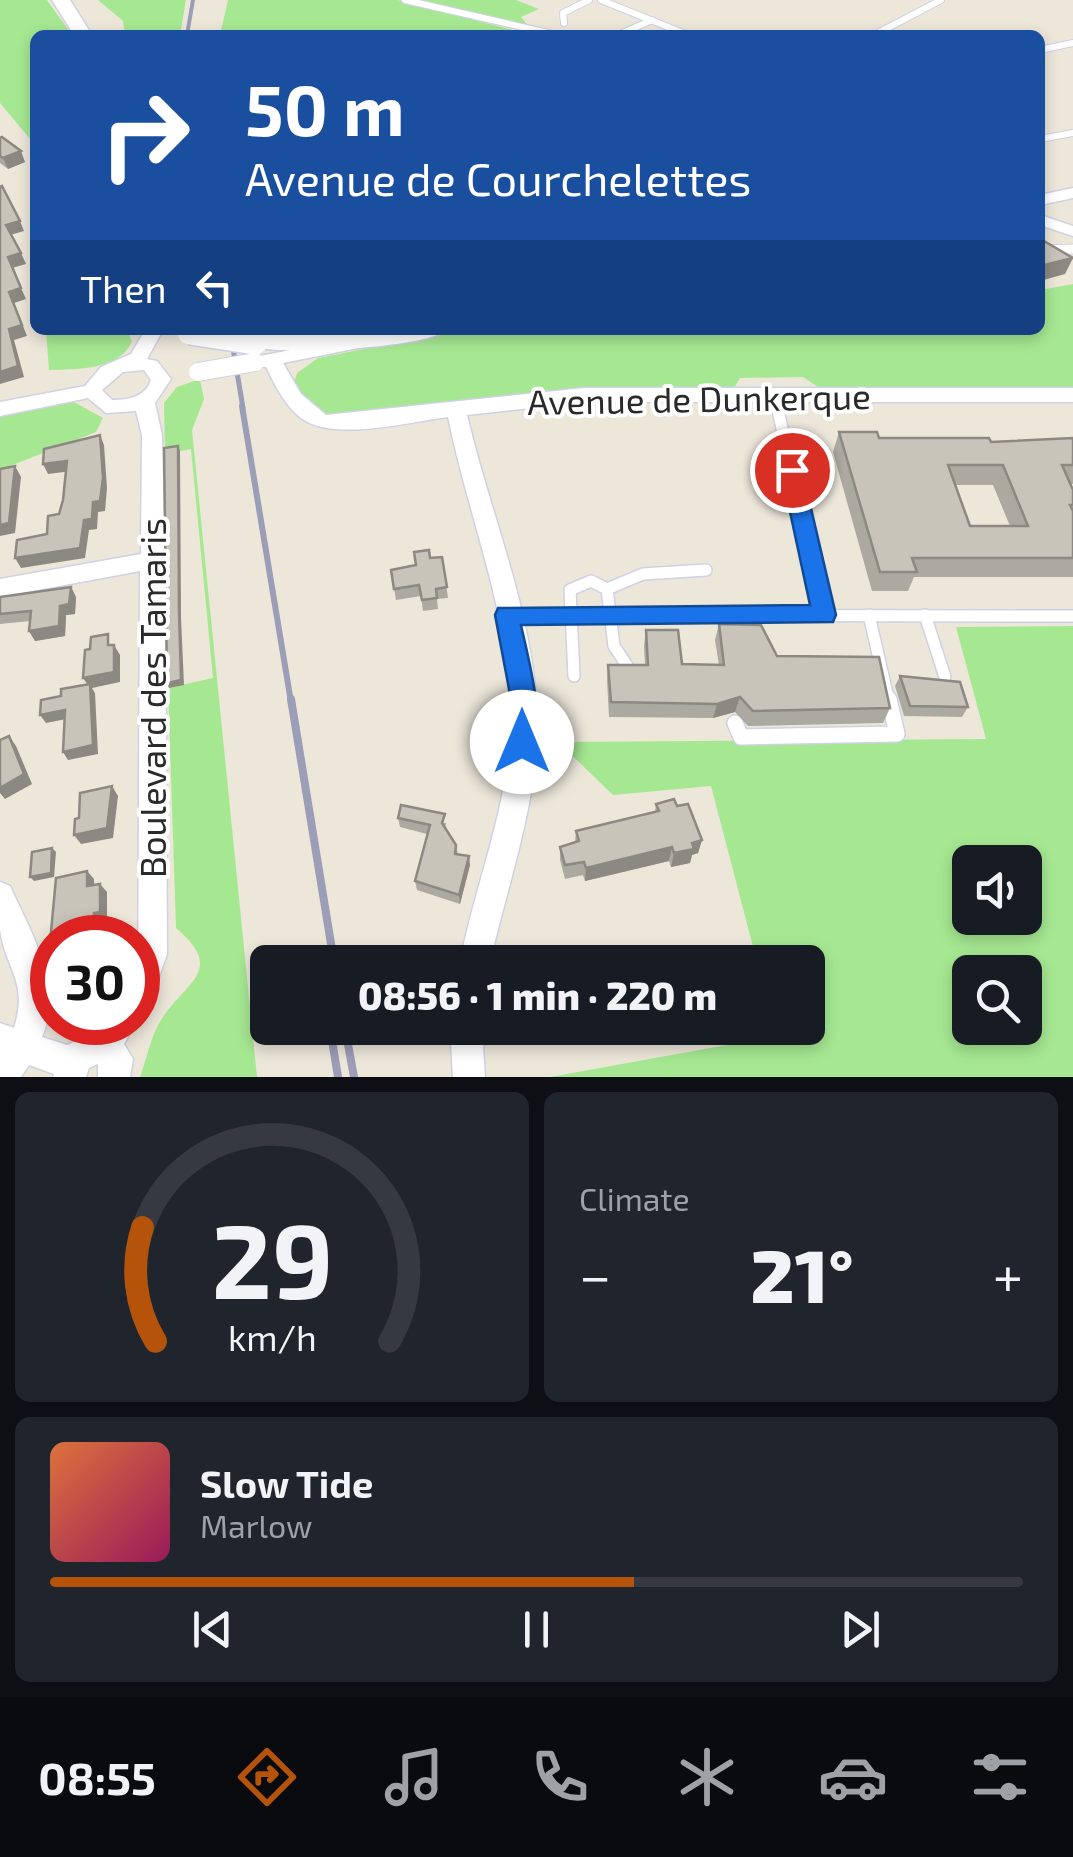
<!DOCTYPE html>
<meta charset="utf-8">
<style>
body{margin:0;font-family:"Exo 2",sans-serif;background:#20242c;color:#f1f3f6;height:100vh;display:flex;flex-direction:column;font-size:38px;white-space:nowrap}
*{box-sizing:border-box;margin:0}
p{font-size:32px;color:#9ea1a6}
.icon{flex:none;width:55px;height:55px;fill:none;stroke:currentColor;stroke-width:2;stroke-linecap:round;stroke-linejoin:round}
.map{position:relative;height:1077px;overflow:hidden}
.panel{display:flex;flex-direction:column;gap:15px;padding:15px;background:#0d0f14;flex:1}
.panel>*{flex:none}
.banner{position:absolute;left:30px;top:30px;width:1015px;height:305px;border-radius:15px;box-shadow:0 5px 15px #0003;background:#1a4fa0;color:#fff;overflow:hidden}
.controls{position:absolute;left:952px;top:845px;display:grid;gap:20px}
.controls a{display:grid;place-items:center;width:90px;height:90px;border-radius:15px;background:#171b24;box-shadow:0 5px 15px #0003;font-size:50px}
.speed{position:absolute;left:30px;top:915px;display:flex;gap:20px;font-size:50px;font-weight:700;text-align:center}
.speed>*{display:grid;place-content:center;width:130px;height:130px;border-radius:50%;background:#171b24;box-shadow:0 5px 15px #0003;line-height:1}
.speed .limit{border:15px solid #d22;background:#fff;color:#111}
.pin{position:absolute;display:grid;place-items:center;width:85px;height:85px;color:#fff;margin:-42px;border:5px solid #fff;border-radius:50%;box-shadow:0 2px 10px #0007}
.me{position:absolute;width:110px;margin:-55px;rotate:0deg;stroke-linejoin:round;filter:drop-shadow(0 0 8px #0008)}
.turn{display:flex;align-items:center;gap:35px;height:210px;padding:0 50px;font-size:45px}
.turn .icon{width:130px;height:130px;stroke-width:2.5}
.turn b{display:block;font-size:70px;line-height:85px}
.then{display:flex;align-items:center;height:95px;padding:0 50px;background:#0003;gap:20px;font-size:38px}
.big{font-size:75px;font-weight:800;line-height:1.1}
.panel .tile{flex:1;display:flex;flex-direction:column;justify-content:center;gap:15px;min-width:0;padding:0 35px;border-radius:15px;background:#20242c}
.panel .dial{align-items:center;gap:0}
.dial svg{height:260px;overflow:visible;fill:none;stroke:#363941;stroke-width:7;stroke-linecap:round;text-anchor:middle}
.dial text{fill:#f1f3f6;stroke:none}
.song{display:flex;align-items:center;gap:30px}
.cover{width:120px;height:120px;border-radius:15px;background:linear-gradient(135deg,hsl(20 70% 55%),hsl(330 70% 35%))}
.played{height:10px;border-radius:5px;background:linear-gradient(90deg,#b45309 60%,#363941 60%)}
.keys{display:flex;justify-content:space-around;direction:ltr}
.heat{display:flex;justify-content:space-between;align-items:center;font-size:55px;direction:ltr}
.panel .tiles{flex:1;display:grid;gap:15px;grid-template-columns:1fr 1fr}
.tile:last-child{grid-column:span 2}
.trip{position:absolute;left:250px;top:945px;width:575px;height:100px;border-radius:15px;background:#171b24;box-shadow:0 5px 15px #0003;font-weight:800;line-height:100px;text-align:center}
.tab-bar{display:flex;height:160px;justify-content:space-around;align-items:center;background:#090b0e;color:#9ea1a6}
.tab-bar .icon{width:70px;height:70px}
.tab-bar .current{color:#b45309}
.tab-bar b{font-size:45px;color:#f1f3f6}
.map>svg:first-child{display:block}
</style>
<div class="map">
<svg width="1073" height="1077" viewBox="0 0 1073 1077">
<rect width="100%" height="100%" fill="#ede7da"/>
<!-- green -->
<g fill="#a6e892" fill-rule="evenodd">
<polygon points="0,0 47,0 72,35 35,35 35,145 0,103"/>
<polygon points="98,0 186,0 180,35 125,35 123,21"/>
<polygon points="228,0 398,0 532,35 220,35"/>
<polygon points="416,0 516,0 539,9 521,17 530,28"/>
<polygon points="1073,284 1073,388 821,389 803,377 740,378 733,390 332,419 306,405 294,383 297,373 318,358 461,330 1040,330 1040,290"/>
<path d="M46,330H127L132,342C118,371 76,369 49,370Z"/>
<path d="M200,379L204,399L192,430L257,1077H140C147,1058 151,1034 163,1017C186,982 226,970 176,928L168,688L213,678L191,449L165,454L164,403L177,387Z"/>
<polygon points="72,401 103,418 96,432 0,470 0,415"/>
<path d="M1073,626V1077H550L777,1036L775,1028H808V962H757L711,786L613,795L558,742L986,739L956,627ZM970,862H1025V918H970ZM970,972H1025V1028H970Z"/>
</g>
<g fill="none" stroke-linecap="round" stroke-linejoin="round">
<defs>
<g id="lane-far3">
<polyline points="405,0 557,35"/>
<polyline points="601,0 688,35"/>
<polyline points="564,23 563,13 589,0"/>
<polyline points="618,35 652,20"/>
<polyline points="874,35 941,0"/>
<polyline points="1040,50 1073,43"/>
<polyline points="1040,139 1073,133"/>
</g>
<g id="lane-far2">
<polyline points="1040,250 1073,249"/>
<polyline points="774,394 777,408"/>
</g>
<g id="lane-far1">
<polyline points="777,406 824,615"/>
<polyline points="511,615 1073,616"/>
<polyline points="869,615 889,702"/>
<polyline points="925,615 945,677"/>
<polyline points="628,667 614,646 607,589 643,574 706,570"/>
<polyline points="574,676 570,590 591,581 607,589"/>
</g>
<polyline id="lane" points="735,723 741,737 897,734 889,699"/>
<g id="street">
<polygon points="1073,188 1073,198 1040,205 1040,195"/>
<polygon points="1040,215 1073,226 1073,236 1040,225"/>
<path d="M145,330H163L147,359L157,361L171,379L155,403L162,435L165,560L167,954L149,1005L138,1010L140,571L0,597V579L141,554L142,435L136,411L106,413L88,398L0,416V402L85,386L101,367L131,354ZM144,370L151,380C145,397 129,400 112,400L102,390L123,372Z"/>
<path d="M366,335L375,341L373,345L283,363L301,394L326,415L584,388H1073V402H584L467,415C490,514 533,611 537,714C540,797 508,882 490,962H460C476,881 511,800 511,716C510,614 468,516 448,417C409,422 333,442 301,418C285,406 275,385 266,367L253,366L250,362L260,356Z"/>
<path d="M0,882L10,886C31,933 64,985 42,1037L67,1045L95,1033L101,1022H136L124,1044L133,1059L130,1077H98V1064L89,1068L86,1077H53L54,1074L29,1065L21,1077H0V1023L14,1028C29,981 5,969 0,929C0,914 0,897 0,882Z"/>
<polygon points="450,1028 482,1028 485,1077 453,1077"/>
</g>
<g id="secondary">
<polygon points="52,0 70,0 92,35 74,35"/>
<path d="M361,330H445C432,348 254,359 241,342L255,334Z"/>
</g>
</defs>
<!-- lane-far3 casing -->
<use href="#lane-far3" stroke="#cfd1e4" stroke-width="8"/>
<!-- lane-far2 casing -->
<use href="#lane-far2" stroke="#cfd1e4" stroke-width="11"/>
<!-- lane-far1 casing -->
<use href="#lane-far1" stroke="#cfd1e4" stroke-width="14"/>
<!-- lane casing -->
<use href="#lane" stroke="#cfd1e4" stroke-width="18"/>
<!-- street casing -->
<use href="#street" stroke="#cfd1e4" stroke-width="3"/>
<!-- secondary casing -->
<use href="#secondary" stroke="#cfd1e4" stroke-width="3"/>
<!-- lane-far3 -->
<use href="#lane-far3" stroke="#fff" stroke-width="6"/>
<!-- lane-far2 -->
<use href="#lane-far2" stroke="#fff" stroke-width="9"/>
<!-- lane-far1 -->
<use href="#lane-far1" stroke="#fff" stroke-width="11"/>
<!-- lane -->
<use href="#lane" stroke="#fff" stroke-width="15"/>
<!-- street -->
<use href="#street" fill="#fff" fill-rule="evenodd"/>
<!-- secondary -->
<use href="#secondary" fill="#fff" fill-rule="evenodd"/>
<!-- rail-far3 -->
<polyline stroke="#9c9db6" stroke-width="4" points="187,35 193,0"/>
<!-- rail-far2 -->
<polyline stroke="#9c9db6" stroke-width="5" points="230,330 243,408"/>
<!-- rail-far1 -->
<polyline stroke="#9c9db6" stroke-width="6" points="242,406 291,702"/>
<!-- rail -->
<g stroke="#9c9db6" stroke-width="8">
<polyline points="291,699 334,962"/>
<polyline points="317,949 318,962"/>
<polyline points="330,1028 338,1077"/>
<polyline points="345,1028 354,1077"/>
</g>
<defs>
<polyline id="street-bridge" points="198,372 255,362"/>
<polyline id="secondary-bridge" points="190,332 255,342"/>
</defs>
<!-- street-bridge casing -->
<use href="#street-bridge" stroke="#cfd1e4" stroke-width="20" stroke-linecap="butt"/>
<!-- secondary-bridge casing -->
<use href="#secondary-bridge" stroke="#cfd1e4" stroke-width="28" stroke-linecap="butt"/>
<!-- street-bridge -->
<use href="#street-bridge" stroke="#fff" stroke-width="18"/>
<!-- secondary-bridge -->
<use href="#secondary-bridge" stroke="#fff" stroke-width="25"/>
</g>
<!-- wall -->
<g fill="#aca9a0" fill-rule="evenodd">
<polygon points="0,138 25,162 8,169 0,163"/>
<path d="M839,432L879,438L991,442L1073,438V484H1071L1073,490V577H914L908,591H872L833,452ZM955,485H993L1010,526H970Z"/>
<polygon points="442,557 448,598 437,599 438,609 423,611 421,596 396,600 391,570 416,565 430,558"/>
<polygon points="71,587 76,597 75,614 66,615 65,636 35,641 29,631 30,621 0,624 0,597"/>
<polygon points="719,624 777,656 890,708 883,723 748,726 735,712 713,718 609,717 607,680 608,665 645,665 644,646 646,630 682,664 719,665 715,640"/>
<polygon points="900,676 968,707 962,717 904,716 895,686"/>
<polygon points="656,804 702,840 698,853 692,855 690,863 671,867 669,861 585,881 583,875 565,879 560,860 560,847 575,842 576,831 655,812"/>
<polygon points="398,818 446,823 445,828 456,845 458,854 470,865 460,904 417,890 415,881 427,834 400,827"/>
</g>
<!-- shaded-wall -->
<g fill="#8c8982">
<polygon points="21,151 25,162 8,169 3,158"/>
<polygon points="20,221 24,231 10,235 6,225"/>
<polygon points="21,253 26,264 12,268 26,299 14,303 27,336 14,340 24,377 0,384 0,372 9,329 8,257"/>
<polygon points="1073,258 1065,274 1040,281 1040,266"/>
<polygon points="100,435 104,445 107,488 105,511 98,512 97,529 89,530 85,558 21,568 15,558 80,548"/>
<polygon points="178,446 180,451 181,618 184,685 169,688 167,683 179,612"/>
<polygon points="67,461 72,471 48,474 43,464"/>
<polygon points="15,466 21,477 15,533 0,536 0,525"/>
<polygon points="71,587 76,597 75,614 66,615 65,636 35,641 29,631 60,606"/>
<polygon points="114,645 120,655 120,682 92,688 95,693 98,754 68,760 63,752 90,688 83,678"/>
<polygon points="740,697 735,712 713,718 717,704"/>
<polygon points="65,710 71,718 46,723 40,715"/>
<polygon points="9,736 16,746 32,784 5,799 0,793 0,788"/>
<polygon points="112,786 118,796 113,838 81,844 74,835"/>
<polygon points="702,840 698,853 692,855 690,863 671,867 674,853 692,843"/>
<polygon points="672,847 669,861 585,881 586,868"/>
<polygon points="52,848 56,852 54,877 34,881 30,877"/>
<polygon points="469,856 470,865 460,904 459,895"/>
<polygon points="87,871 94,879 94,895 87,886"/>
<polygon points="100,884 107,892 107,920 101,922 100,938 75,938 94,913"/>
</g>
<!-- building -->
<g fill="#c8c4ba" stroke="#8c8982" stroke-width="2.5" fill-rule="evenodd">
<polygon points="2,137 21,151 3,158 0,156 0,138"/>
<polygon points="2,186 20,221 6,225 21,253 8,257 21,288 9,292 22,325 9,329 18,366 0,372 0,187"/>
<polygon points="1044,241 1073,258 1040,266 1040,242"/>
<path d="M839,432H877L879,438H989L991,442L1073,438V465H1062L1073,490V505H1070L1073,511V558H912L917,572H880ZM948,465H1003L1028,526H970Z"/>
<polygon points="100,435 103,478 100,501 93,502 92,519 84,520 80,548 15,558 17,540 47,534 48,516 59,514 63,500 67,461 43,464 44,449"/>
<polygon points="178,446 179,612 181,680 167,683 164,448"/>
<polygon points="15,466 9,523 0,525 0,469"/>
<polygon points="429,550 430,558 442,557 447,587 436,589 437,598 422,600 419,585 394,589 391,570 416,565 414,552"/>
<polygon points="71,587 69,604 60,606 59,626 29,631 31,611 0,614 0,597"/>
<polygon points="719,624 761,625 777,656 879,657 890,708 753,711 740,697 717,704 611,702 608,665 648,665 646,630 678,630 682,664 724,665"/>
<polygon points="108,634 108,645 114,645 114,672 83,678 85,650 90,649 91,637"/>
<polygon points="900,676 960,682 968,707 910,706"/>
<polygon points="90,684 93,745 63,752 65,710 40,715 41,700 61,696 61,689"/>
<polygon points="9,736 24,774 0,788 0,740"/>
<polygon points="112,786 107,828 74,835 75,819 79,818 80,793"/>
<polygon points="674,799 677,806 688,804 702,840 692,843 694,849 674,853 672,847 586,868 584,862 565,865 560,847 579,841 576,831 659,811 656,804"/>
<polygon points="401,805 445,814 442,823 456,845 455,854 469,856 459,895 415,881 430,825 398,818"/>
<polygon points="52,848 51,873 30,877 32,852"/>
<polygon points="87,871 87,886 100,884 100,912 94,913 92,934 75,938 52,938 52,942 50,943 56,878"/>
</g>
<!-- route -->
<path fill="#1a73e8" stroke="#114b97" stroke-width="2.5" d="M792,462L802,470L836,615L833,622L521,625C528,658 546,720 532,751H513L509,689L495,615L498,608L810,605L781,470Z"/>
<g text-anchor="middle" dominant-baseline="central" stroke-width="8" stroke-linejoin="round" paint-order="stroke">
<!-- street labels -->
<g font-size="35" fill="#2a2a2a" stroke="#fff">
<text transform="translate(699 398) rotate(-1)">Avenue de Dunkerque</text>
<text transform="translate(152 698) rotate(-90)">Boulevard des Tamaris</text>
</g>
</g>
</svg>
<div class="controls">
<a><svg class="icon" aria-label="sound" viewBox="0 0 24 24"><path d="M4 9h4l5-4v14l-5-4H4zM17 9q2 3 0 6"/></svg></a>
<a><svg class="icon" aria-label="search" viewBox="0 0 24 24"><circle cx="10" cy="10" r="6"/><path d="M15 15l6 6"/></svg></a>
</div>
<div class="speed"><div class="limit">30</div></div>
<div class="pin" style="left:792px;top:470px;background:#d93025"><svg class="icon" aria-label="arrive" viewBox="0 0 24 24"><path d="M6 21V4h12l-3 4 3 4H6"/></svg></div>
<svg class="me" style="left:522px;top:742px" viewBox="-20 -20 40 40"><circle r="19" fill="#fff"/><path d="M0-13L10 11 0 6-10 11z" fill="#1a73e8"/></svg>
<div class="trip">08:56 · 1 min · 220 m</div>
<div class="banner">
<div class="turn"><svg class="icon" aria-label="right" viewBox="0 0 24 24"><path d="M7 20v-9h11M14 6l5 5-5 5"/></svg><div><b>50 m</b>Avenue de Courchelettes</div></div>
<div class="then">Then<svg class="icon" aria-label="left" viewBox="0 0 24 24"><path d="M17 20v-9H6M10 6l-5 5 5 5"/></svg></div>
</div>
</div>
<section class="panel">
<div class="tiles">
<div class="tile dial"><svg viewBox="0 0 100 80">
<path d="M14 69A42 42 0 1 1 86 69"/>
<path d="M14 69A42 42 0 0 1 10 34" stroke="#b45309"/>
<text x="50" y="56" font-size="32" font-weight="700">29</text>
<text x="50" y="72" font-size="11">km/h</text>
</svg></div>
<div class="tile"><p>Climate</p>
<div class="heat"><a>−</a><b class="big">21°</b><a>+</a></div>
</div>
<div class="tile">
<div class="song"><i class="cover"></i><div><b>Slow Tide</b><p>Marlow</p></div></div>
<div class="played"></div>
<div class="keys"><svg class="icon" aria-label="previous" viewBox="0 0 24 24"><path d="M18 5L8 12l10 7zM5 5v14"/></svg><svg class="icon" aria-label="pause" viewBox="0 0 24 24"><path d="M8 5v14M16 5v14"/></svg><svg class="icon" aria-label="next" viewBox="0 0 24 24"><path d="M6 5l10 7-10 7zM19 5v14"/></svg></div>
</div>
</div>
</section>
<nav class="tab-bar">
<b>08:55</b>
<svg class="icon current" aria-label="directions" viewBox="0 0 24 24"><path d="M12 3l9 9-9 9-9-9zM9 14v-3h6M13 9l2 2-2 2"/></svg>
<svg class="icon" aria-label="music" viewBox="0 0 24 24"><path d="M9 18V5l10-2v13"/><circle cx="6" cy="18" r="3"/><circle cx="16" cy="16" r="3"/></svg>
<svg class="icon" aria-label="phone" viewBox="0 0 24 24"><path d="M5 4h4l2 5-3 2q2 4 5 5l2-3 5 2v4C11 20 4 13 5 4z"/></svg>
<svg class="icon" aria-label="climate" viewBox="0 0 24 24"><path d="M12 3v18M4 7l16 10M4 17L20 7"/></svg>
<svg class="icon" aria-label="car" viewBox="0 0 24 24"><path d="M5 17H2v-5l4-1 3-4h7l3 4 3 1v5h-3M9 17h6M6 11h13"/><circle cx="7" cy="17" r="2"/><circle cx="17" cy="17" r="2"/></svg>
<svg class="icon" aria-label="filters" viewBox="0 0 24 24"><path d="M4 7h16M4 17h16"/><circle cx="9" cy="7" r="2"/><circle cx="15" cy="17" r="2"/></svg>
</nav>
